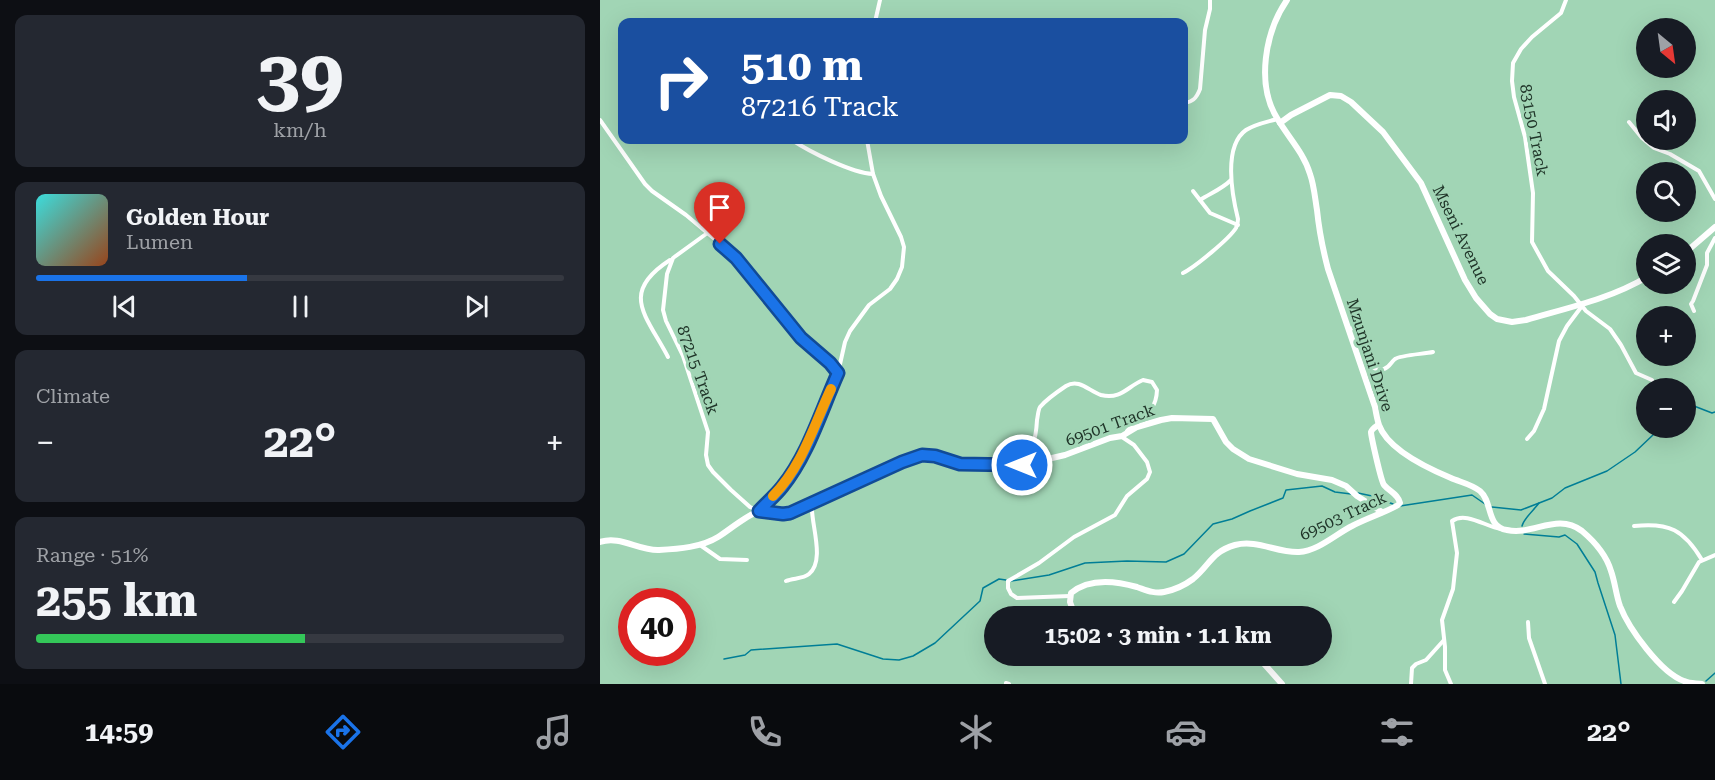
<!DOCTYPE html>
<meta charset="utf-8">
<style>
body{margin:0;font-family:"Roboto Serif",serif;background:#242831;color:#f1f3f6;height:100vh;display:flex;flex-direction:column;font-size:22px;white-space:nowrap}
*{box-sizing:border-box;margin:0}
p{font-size:20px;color:#9ea1a6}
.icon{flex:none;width:33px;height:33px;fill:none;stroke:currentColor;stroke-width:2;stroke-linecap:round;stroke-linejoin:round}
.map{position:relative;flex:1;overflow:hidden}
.panel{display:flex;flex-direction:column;gap:15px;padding:15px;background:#0d0f14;width:600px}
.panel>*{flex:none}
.hud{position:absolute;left:18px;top:18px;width:570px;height:126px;border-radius:12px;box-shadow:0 6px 24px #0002;background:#1a4fa0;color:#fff;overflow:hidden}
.needle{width:39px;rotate:151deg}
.buttons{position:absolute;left:1036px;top:18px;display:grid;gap:12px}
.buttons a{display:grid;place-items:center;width:60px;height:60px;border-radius:50%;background:#171b24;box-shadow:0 6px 24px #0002;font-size:30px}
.speed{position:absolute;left:18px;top:588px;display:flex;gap:12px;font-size:30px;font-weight:700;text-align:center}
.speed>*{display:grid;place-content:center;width:78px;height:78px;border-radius:50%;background:#171b24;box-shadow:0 6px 24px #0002;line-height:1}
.speed .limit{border:9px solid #d22;background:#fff;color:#111}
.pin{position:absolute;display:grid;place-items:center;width:51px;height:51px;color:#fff;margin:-62px -26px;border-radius:50% 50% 50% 0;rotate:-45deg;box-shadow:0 0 6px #0007}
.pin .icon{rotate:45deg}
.me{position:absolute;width:66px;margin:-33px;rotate:270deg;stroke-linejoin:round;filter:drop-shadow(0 0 4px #0008)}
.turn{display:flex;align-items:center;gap:21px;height:126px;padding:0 24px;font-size:27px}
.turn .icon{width:78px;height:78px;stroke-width:2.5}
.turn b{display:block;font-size:42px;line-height:51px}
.big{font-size:45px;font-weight:700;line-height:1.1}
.panel .widget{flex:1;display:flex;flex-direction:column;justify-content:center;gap:9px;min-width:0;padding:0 21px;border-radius:12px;background:#242831}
.panel .dial{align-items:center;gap:0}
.dial b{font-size:78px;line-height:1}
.song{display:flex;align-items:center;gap:18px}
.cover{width:72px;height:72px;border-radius:9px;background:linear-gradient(135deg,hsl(180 70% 55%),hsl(20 70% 35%))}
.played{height:6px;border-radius:3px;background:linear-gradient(90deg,#1a73e8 40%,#363941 40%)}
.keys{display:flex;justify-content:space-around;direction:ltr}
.heat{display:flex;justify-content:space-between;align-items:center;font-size:33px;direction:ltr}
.charge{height:9px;border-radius:4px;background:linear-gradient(90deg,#34c759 51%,#363941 0)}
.trip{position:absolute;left:384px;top:606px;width:348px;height:60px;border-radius:30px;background:#171b24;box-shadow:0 6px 24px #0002;font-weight:700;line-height:60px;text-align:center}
.dock{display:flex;height:96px;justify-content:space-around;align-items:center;background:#090b0e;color:#9ea1a6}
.dock .icon{width:42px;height:42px}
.dock .current{color:#1a73e8}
.dock b{font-size:27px;color:#f1f3f6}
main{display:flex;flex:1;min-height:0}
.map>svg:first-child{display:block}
</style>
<main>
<section class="panel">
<div class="widget dial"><b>39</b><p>km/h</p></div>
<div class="widget">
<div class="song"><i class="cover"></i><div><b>Golden Hour</b><p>Lumen</p></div></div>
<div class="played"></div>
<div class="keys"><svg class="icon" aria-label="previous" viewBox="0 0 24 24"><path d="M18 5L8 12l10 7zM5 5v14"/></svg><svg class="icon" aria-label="pause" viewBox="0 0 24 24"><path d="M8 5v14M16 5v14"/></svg><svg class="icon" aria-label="next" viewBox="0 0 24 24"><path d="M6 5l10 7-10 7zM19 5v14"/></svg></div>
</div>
<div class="widget"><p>Climate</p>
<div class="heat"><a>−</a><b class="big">22°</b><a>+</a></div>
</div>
<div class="widget"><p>Range · 51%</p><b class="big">255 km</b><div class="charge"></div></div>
</section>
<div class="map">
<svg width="1115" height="684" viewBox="0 0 1115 684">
<rect width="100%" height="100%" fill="#a1d5b5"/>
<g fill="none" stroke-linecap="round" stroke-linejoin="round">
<!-- stream -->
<g stroke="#007e96" stroke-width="1.5">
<polyline points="1086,420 1087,418 1086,411 1094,406 1112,413 1115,412"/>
<polyline points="758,493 772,496 793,504"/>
<polyline points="800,506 872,495 885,504"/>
<polyline points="892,507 921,510 952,498 965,488 1007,471 1035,452 1054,434 1056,428"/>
<path d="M922,526C924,518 934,510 939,503"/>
<polyline points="924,534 959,537 965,535 977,544 995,572 998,583 1015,635 1021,684"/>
<polyline points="411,581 449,575 485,563 527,561 566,562 584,554 613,524 632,519 650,511 683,498 686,490 722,486 735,492 751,494"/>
<polyline points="124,659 145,655 151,650 237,644 283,659 299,660 313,656 335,643 380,601 383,588 399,579 406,580"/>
<polyline points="1106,681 1115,673"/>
</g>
<!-- street -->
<g stroke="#fff" stroke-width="4">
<polyline points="966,0 961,13 932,37 921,49 913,63 912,81 914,97 925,137 933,193 932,242 948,271 974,296 986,311 1010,329 1021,345 1036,373 1052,380"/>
<polyline points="275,22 280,0"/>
<path d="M584,102C593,103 597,97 600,89L605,30L610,9V0"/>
<polyline points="0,120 45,184 52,191 86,215 130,252 201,338 230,363 237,372"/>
<polyline points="1029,122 1042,138 1054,148 1070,154 1099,171 1115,199"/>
<path d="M192,140C210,152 252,173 273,174"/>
<polyline points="593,191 610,213 638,225"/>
<path d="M600,200C611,193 622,189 631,180"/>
<polyline points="106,234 73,258 67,274 63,310 66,321 83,356 108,432 106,455 108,465 113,472 131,490 150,507 159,511 181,488 202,454 238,373 245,342 250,331 269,305 290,289 297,279 302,267 304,247 301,237 281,196 273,174 267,140"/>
<path d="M583,273C595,267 629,239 636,228C638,224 638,223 638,219C632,195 623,146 646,130C655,124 667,122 677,119"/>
<polyline points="1094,311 1091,304 1093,301 1107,265 1107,253 1115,238"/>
<path d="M748,329L754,328L758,330C762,342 765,375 784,369C790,367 791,362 795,359C801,355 824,354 833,352"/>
<path d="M68,357C46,315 19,293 70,260"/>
<polyline points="927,439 934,431 944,409 959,341 967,326 982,306"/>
<path d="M415,464C433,454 436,439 437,420C438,416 438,410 440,407C445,401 460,390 466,386C479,378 489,391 501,395C521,400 528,386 543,380L552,382L557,390C556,415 540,415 527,431V433"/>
<path d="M1034,526C1069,522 1084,530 1102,560"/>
<polyline points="100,545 120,559 147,560"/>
<path d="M186,581C193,578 203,579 209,574C226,560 210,522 212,504"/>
<polyline points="470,596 417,598 411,594 408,588 408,581 439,563 474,537 515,515 527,496 547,479 550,472 547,462 534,445 522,437"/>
<polyline points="1074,602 1082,591 1099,562 1115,555"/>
<polyline points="928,622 929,638 945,684"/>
<polyline points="406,683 409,684"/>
<polyline points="811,684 812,668 816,664 826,660 844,640"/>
<path d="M851,684L845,670V647L842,620L853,589L857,553L852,521C866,511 886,527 901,529"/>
</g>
<!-- secondary -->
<g stroke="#fff" stroke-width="6">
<path d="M687,0C665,32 656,84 677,118C688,137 704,153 710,174C714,185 715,198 717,210C719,230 723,250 728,269L775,407C776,413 777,419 779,425C788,450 827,468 851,478C860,482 871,484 880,491C893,502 886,527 907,530C933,536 957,512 982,531C995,542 1006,554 1011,571C1015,582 1016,595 1020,606C1029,629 1061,673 1084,681C1090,684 1096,683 1102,684"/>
<path d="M680,123L691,115L730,95L741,96L751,102L783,132L821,183L865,280L876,298L890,314L897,319L912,322L926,320C967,308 1010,299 1047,277"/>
<polyline points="1086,252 1115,227"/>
<path d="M0,542C20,535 39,551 59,550C79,549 102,547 118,537C128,531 148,514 158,512C167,509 180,516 190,513L302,462L322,455L335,456L360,464L422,465L465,455L510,438L522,436L537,427L561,420L572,418L613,419L626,442L633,449L649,459L697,474L732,480L746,486L757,496L782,512"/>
<path d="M475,616L470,602L471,593C489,578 516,581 537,587C546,590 554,594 564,592C574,590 585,585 593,579C610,565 611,552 635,545C657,539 677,553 699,552C718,551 736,534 752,526C767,518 784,513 798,505L800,503C798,494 790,492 784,485C781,481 771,436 771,432C772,429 775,427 778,425L779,426"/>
<polyline points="518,616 530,613 546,616"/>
<polyline points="657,656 682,684"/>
</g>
</g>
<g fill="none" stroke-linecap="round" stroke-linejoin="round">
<defs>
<path id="route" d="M120,244L136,258L201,338L230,363L238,373C221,411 208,455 182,487C175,496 166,503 159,511L183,514L190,513L302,462L322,455L335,456L360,464L422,465"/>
</defs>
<!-- route casing -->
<use href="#route" stroke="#114b97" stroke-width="15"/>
<!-- route -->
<use href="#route" stroke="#1a73e8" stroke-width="10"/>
<!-- slow -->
<path stroke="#f59e0b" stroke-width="10" d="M173,496C202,467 214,425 231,389"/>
</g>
<g text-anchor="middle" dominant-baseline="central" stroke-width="6" stroke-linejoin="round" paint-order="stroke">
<!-- street labels -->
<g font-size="16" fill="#203529" stroke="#a1d5b5">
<text transform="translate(934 130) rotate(79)">83150 Track</text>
<text transform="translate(861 235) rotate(64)">Mseni Avenue</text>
<text transform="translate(770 355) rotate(72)">Mzunjani Drive</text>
<text transform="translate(98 370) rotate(70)">87215 Track</text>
<text transform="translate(510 425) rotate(-20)">69501 Track</text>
<text transform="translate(743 516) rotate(-25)">69503 Track</text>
</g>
</g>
</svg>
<div class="buttons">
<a><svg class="needle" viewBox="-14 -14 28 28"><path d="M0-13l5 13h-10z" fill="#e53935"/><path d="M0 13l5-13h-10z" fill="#9ea1a6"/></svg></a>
<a><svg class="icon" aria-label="sound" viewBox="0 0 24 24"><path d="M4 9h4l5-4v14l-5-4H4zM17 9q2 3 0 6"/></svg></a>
<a><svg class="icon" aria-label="search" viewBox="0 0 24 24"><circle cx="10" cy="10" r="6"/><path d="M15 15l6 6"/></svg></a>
<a><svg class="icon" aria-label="layers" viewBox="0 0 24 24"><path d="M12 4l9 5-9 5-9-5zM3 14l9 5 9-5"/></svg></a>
<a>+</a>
<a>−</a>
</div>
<div class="speed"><div class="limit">40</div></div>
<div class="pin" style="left:120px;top:244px;background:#d93025"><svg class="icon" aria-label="arrive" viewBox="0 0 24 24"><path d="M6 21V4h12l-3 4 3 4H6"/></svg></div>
<svg class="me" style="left:422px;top:465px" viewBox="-20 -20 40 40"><circle r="17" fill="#1a73e8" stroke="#fff" stroke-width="3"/><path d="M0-11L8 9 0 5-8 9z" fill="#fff"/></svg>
<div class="trip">15:02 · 3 min · 1.1 km</div>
<div class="hud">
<div class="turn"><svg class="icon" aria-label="right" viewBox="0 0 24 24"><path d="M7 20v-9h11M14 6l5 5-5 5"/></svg><div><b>510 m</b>87216 Track</div></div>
</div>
</div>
</main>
<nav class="dock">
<b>14:59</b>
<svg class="icon current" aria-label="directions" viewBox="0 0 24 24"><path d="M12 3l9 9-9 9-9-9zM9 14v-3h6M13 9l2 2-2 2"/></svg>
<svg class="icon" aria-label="music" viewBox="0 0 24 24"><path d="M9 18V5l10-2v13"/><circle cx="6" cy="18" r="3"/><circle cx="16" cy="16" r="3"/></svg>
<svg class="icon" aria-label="phone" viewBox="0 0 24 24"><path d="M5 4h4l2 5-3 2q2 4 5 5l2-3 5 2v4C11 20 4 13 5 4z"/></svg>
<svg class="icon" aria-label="climate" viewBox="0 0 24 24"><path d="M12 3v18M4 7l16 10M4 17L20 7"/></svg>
<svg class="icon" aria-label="car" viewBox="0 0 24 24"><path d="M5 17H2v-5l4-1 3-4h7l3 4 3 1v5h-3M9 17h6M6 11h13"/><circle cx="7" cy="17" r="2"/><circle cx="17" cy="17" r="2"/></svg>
<svg class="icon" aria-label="filters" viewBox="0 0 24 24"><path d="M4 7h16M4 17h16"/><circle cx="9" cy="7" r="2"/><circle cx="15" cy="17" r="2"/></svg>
<b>22°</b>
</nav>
